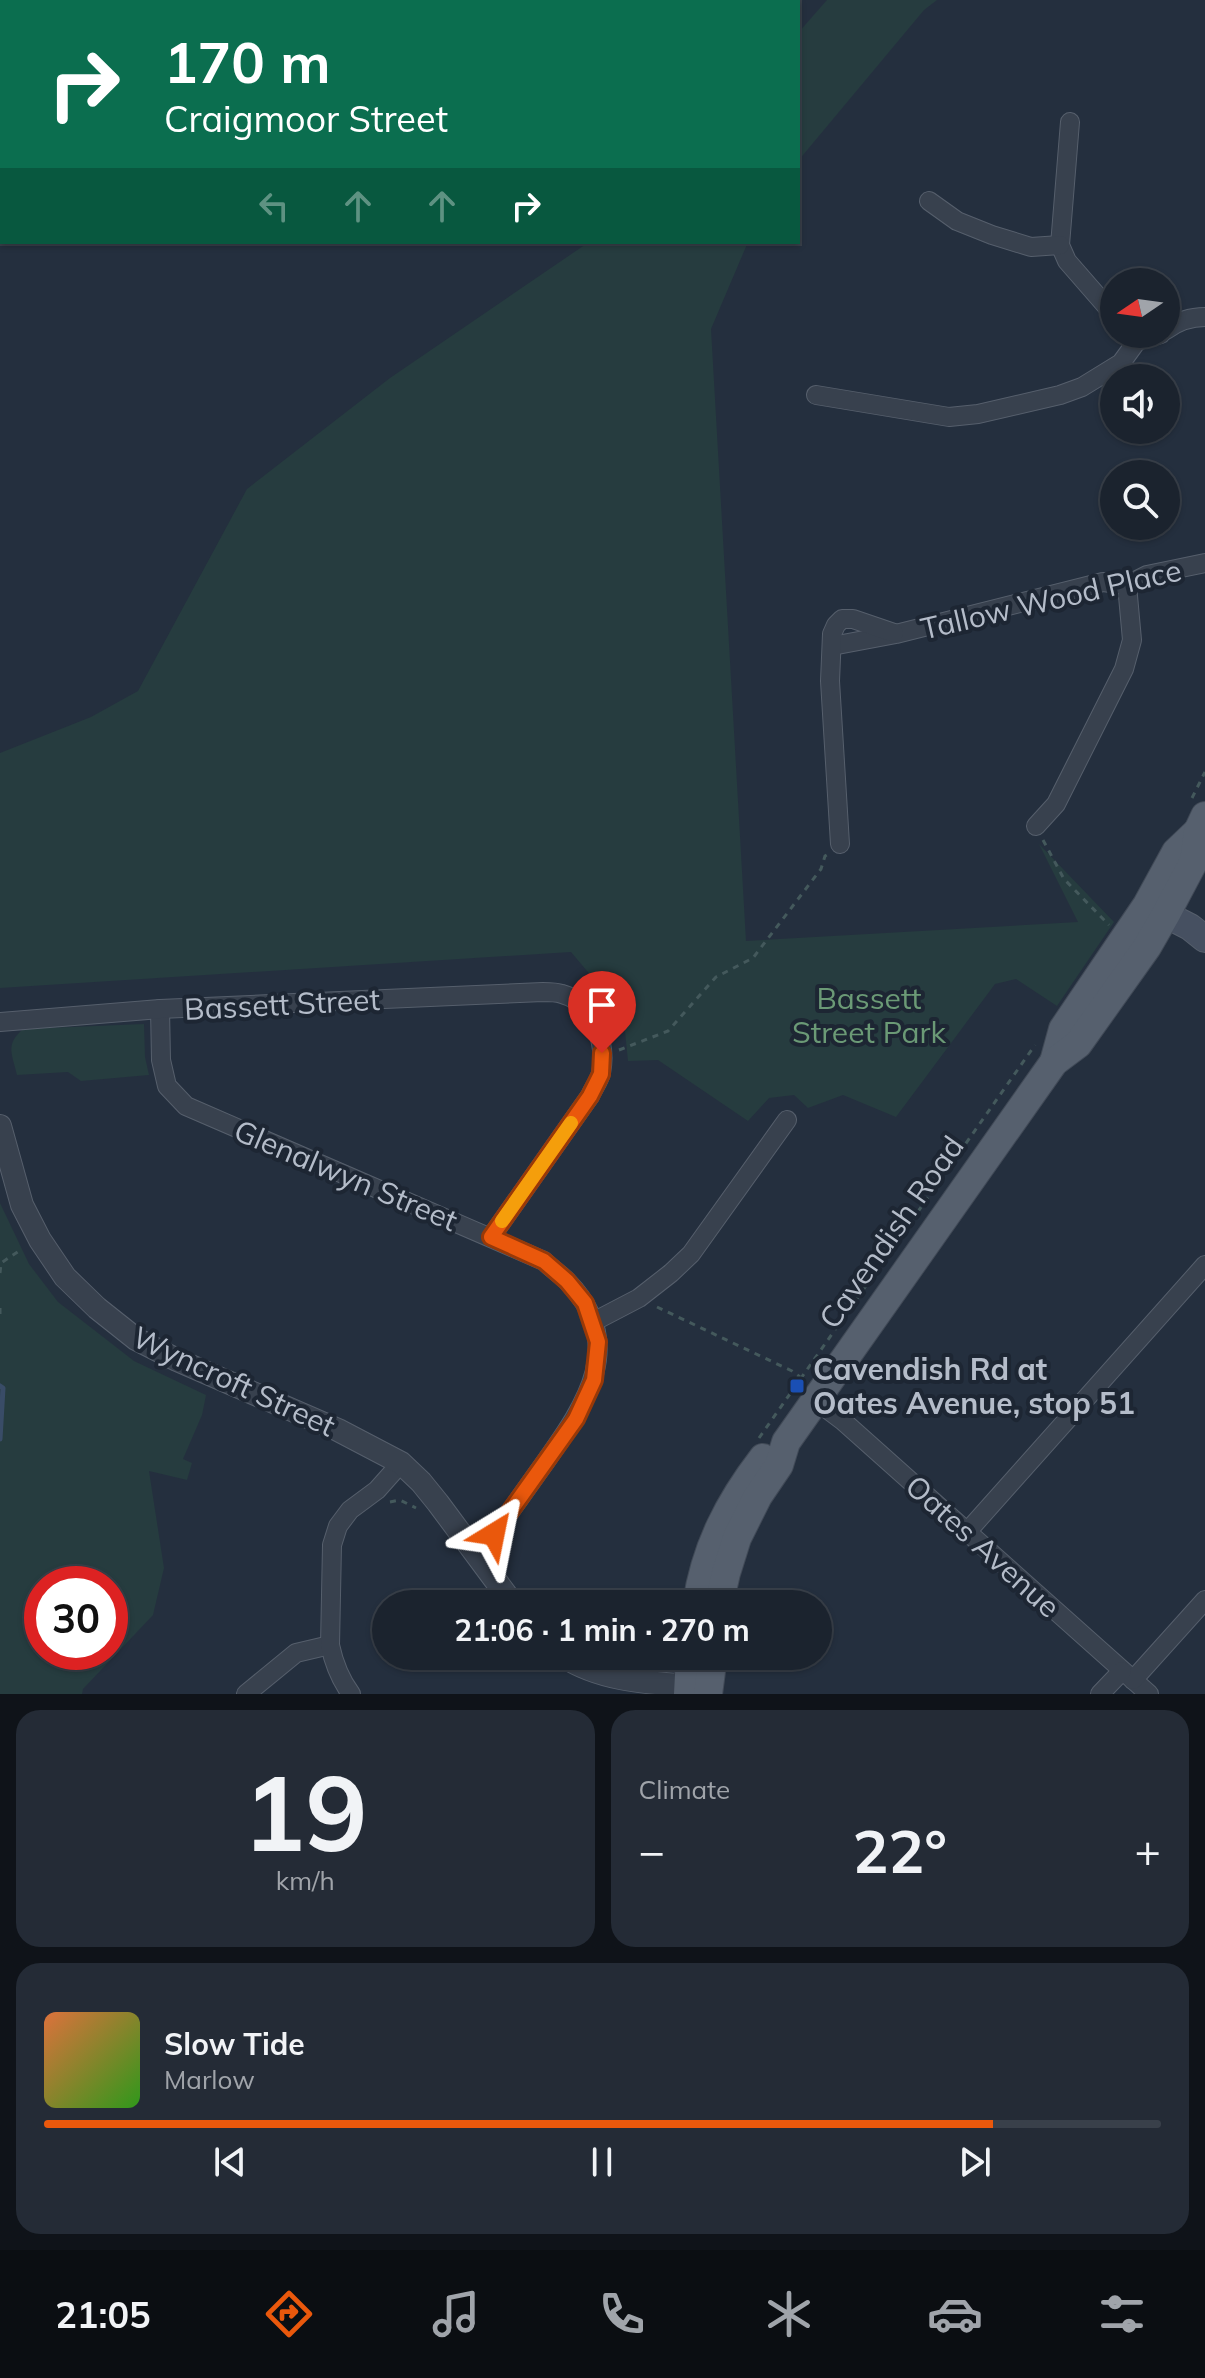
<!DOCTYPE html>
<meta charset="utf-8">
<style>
body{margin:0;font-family:Mulish,sans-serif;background:#242b36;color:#f1f3f6;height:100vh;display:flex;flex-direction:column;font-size:30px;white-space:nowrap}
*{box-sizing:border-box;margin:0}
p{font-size:26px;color:#a0a4aa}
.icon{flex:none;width:44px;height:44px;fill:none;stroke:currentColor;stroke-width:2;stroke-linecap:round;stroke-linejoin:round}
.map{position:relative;height:1694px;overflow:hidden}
.details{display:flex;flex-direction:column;gap:16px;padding:16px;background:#0f1319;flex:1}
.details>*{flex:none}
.hud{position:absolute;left:0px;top:0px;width:800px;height:244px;box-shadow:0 2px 6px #0004,0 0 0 2px #39404a;background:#0b6e4f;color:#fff;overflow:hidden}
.needle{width:52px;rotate:257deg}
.buttons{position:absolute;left:1100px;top:268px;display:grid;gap:16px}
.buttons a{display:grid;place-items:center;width:80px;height:80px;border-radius:50%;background:#1b232e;box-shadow:0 2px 6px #0004,0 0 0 2px #39404a;font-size:40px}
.speed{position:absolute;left:24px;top:1566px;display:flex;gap:16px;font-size:40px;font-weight:700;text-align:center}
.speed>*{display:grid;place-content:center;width:104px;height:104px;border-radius:50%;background:#1b232e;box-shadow:0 2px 6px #0004,0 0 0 2px #39404a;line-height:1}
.speed .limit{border:12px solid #d22;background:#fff;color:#111}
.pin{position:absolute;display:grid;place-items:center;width:68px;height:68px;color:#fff;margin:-82px -34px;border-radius:50% 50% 50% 0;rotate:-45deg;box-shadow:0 0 8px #0007}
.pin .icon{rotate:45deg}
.me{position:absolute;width:88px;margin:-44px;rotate:35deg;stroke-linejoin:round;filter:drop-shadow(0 0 6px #0008)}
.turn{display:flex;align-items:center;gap:28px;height:168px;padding:0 32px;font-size:36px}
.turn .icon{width:104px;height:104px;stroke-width:2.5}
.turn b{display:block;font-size:56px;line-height:68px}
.lanes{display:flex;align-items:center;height:76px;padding:0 32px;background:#0003;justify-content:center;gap:40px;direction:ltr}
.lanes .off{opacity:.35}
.big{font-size:60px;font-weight:700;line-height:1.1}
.details .card{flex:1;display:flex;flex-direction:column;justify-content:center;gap:12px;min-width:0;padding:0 28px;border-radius:24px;background:#242b36}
.details .dial{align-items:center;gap:0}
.dial b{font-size:104px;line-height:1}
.song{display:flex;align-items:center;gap:24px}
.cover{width:96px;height:96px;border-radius:12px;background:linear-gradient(135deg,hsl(20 70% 55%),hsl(110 70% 35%))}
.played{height:8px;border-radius:4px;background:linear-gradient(90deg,#ea580c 85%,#39404a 85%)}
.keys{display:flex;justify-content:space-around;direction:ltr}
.heat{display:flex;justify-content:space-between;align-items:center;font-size:44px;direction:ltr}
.details .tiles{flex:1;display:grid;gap:16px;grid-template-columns:1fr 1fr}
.card:last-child{grid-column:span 2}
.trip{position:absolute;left:372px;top:1590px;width:460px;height:80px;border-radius:40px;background:#1b232e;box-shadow:0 2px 6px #0004,0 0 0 2px #39404a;font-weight:700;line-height:80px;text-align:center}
.menu{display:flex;height:128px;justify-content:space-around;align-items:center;background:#0b0e12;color:#a0a4aa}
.menu .icon{width:56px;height:56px}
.menu .current{color:#ea580c}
.menu b{font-size:36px;color:#f1f3f6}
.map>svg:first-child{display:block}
</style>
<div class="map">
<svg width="1205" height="1694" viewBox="0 0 1205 1694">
<rect width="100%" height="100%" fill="#242f3e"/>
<!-- green -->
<g fill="#263c3f" fill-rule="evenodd">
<polygon points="827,0 937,0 924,10 798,161 798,33"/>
<polygon points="589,242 748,242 711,329 746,941 1078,922 1039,844 1114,922 1057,1006 1016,979 995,984 896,1117 843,1095 808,1108 794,1095 769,1098 748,1121 658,1060 628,1061 625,1031 614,1003 571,952 0,988 0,753 91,717 138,691 247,489 390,378"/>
<path d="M144,1024L145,1057L149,1075L81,1081L68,1072L17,1075C12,1053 5,1045 23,1029Z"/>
<path d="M0,1203L29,1264L58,1302L134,1361L206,1395L202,1415L183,1459L192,1463L187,1480L149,1471L164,1568L153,1615L83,1689L82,1694H0ZM42,1584H110V1652H42Z"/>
</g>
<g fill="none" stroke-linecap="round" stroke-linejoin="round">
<!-- stream -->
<polyline stroke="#394c67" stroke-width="5" points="0,1386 3,1388 0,1439"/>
<defs>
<g id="minor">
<polyline points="1070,122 1060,245 1067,261 1114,315"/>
<polyline points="929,201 957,221 992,235 1031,247 1060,245"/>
<path d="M1166,330C1178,321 1190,317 1205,317"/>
<polyline points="816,395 949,417 978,414 1060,395 1082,387 1121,363 1137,341 1161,334"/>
<polyline points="832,646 896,634 1103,582 1127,585 1147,575 1205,563"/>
<polyline points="1036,826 1056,804 1124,669 1132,640 1127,585"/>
<polyline points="840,844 830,681 832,634 836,625 842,619 853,619 894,633"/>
<path d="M160,1009L161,1060L167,1086L186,1106L544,1261C551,1268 560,1274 567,1281C628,1343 586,1404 546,1461C523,1493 501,1525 478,1557"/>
<path d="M0,1022L160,1009L543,992C549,992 556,992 562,994C593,1002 607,1044 601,1073C599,1081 593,1089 590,1096L491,1237"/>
<polyline points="593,1322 639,1298 671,1273 691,1254 787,1120"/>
<polyline points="815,1400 843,1421 1149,1694"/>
<polyline points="967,1532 1205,1265"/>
<polyline points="1133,1680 1205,1600"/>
<polyline points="246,1694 296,1653 330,1645"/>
<path d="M351,1694C340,1679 334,1664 330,1645L332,1545L338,1526L350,1510L377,1490L401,1463"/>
<polyline points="1100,1694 1122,1671"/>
</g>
<g id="tertiary">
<polyline points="0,1126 22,1205 40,1240 65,1277 97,1308 136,1339 177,1360 338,1430 401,1463 421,1482 438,1503 513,1604"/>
<path d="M563,1656C604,1683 658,1683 705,1687"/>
</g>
<polyline id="secondary" points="1147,905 1190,927 1205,939"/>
<g id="primary">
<polyline points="1054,1062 1063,1029 1147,905 1176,852 1198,831"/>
<path d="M697,1604C705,1548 729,1502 763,1458"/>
<polyline points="719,1604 726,1573 737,1538 758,1496 779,1465 786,1442 1054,1062 1078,1044 1147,947 1166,914 1194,861 1198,831 1205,816"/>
<polyline points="688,1694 690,1656"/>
<polyline points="708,1694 713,1656"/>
</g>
</defs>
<!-- minor casing -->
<use href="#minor" stroke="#565f6c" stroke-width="20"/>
<!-- tertiary casing -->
<use href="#tertiary" stroke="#565f6c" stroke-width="24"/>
<!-- secondary casing -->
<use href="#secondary" stroke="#565f6c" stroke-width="28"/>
<!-- primary casing -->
<use href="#primary" stroke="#414a57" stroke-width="30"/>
<!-- path -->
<g stroke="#44595c" stroke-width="3" stroke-dasharray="6 6" stroke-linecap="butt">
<polyline points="1192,798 1205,772"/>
<polyline points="1043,840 1064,879 1109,925"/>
<polyline points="619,1050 668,1031 716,977 753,958 821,869 825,856 828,854"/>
<polyline points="0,1273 1,1263 22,1249"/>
<polyline points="657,1307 792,1371 800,1377"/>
<polyline points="0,1308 0,1320"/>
<polyline points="759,1438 1035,1045"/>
<polyline points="390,1502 400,1500 416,1508"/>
<polyline points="478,1591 488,1604"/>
<polyline points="529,1594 537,1604"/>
<polyline points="531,1656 536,1662 548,1668"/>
<polyline points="627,1659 652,1661 667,1659"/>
</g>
<!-- minor -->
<use href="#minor" stroke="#38414e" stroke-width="18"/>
<!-- tertiary -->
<use href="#tertiary" stroke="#38414e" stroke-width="22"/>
<!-- secondary -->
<use href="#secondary" stroke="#465061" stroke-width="26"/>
<!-- primary -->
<use href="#primary" stroke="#56606e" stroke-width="28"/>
</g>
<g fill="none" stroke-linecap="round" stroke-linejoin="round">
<defs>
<polyline id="route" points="494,1534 576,1419 594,1380 598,1342 585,1303 567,1281 544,1261 491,1237 590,1096 601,1074 602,1053"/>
</defs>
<!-- route casing -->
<use href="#route" stroke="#983908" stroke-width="20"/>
<!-- route -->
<use href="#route" stroke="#ea580c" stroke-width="14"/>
<!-- slow -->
<polyline stroke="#f59e0b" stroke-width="14" points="502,1221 571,1123"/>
</g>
<!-- markers -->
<rect fill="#1a4fb4" stroke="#1d2633" stroke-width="3" x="789" y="1378" width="16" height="16" rx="4"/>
<g text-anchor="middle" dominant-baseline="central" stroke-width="8" stroke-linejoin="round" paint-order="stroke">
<!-- street labels -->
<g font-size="30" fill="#b4bcc9" stroke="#1d2633">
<text transform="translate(1051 599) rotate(-13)">Tallow Wood Place</text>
<text transform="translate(282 1004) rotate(-3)">Bassett Street</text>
<text transform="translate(346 1175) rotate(23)">Glenalwyn Street</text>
<text transform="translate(891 1232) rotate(-55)">Cavendish Road</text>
<text transform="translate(234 1381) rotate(25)">Wyncroft Street</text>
<text transform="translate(983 1546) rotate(42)">Oates Avenue</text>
</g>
<!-- park labels -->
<g font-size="30" fill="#6b9a76" stroke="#1d2633">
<text x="869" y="998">Bassett<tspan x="869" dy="34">Street Park</tspan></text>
</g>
<!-- poi labels -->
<g font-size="30" font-weight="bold" fill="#b4bcc9" stroke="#1d2633" text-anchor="start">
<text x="813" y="1369">Cavendish Rd at<tspan x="813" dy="34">Oates Avenue, stop 51</tspan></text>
</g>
</g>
</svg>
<div class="buttons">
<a><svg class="needle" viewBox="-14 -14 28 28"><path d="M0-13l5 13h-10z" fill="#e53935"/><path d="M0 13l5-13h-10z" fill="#a0a4aa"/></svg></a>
<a><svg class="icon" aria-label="sound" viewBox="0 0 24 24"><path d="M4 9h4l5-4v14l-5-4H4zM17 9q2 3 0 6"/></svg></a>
<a><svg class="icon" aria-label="search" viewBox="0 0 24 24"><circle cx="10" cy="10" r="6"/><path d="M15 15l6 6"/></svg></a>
</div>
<div class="speed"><div class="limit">30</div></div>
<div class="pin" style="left:602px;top:1053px;background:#d93025"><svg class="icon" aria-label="arrive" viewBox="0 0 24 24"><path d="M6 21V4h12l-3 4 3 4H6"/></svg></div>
<svg class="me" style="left:494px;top:1534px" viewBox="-20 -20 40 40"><path d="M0-17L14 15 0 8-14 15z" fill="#ea580c" stroke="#fff" stroke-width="4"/></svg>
<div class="trip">21:06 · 1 min · 270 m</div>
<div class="hud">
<div class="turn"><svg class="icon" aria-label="right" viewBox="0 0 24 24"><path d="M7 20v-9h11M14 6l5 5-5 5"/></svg><div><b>170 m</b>Craigmoor Street</div></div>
<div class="lanes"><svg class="icon off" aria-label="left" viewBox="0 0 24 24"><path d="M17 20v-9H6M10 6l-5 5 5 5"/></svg><svg class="icon off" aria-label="ahead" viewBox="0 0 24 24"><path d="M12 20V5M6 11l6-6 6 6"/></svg><svg class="icon off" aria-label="ahead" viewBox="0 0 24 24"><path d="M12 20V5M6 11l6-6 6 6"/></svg><svg class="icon" aria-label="right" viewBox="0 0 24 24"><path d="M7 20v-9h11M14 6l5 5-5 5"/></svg></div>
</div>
</div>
<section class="details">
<div class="tiles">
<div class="card dial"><b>19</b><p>km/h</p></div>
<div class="card"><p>Climate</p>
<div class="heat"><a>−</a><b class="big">22°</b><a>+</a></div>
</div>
<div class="card">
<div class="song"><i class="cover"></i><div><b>Slow Tide</b><p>Marlow</p></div></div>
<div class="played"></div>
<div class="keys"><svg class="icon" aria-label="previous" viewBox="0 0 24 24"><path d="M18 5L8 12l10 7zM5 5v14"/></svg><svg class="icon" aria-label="pause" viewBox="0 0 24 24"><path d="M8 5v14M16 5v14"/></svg><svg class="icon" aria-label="next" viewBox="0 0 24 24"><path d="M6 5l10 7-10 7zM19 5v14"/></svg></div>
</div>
</div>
</section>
<nav class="menu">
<b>21:05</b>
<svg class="icon current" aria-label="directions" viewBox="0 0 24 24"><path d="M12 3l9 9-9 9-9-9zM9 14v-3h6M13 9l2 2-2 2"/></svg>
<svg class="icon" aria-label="music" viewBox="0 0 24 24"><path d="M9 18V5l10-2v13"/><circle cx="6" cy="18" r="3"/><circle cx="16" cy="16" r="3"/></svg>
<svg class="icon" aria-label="phone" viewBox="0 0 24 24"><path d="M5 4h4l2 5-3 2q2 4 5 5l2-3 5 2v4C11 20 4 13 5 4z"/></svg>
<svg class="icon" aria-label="climate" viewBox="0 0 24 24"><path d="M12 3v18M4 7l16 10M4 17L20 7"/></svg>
<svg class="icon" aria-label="car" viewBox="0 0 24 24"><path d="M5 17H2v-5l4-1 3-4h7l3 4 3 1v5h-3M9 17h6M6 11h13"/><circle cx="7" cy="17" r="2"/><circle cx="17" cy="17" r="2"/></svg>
<svg class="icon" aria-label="filters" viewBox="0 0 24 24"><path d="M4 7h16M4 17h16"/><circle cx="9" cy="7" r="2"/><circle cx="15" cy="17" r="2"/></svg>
</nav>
